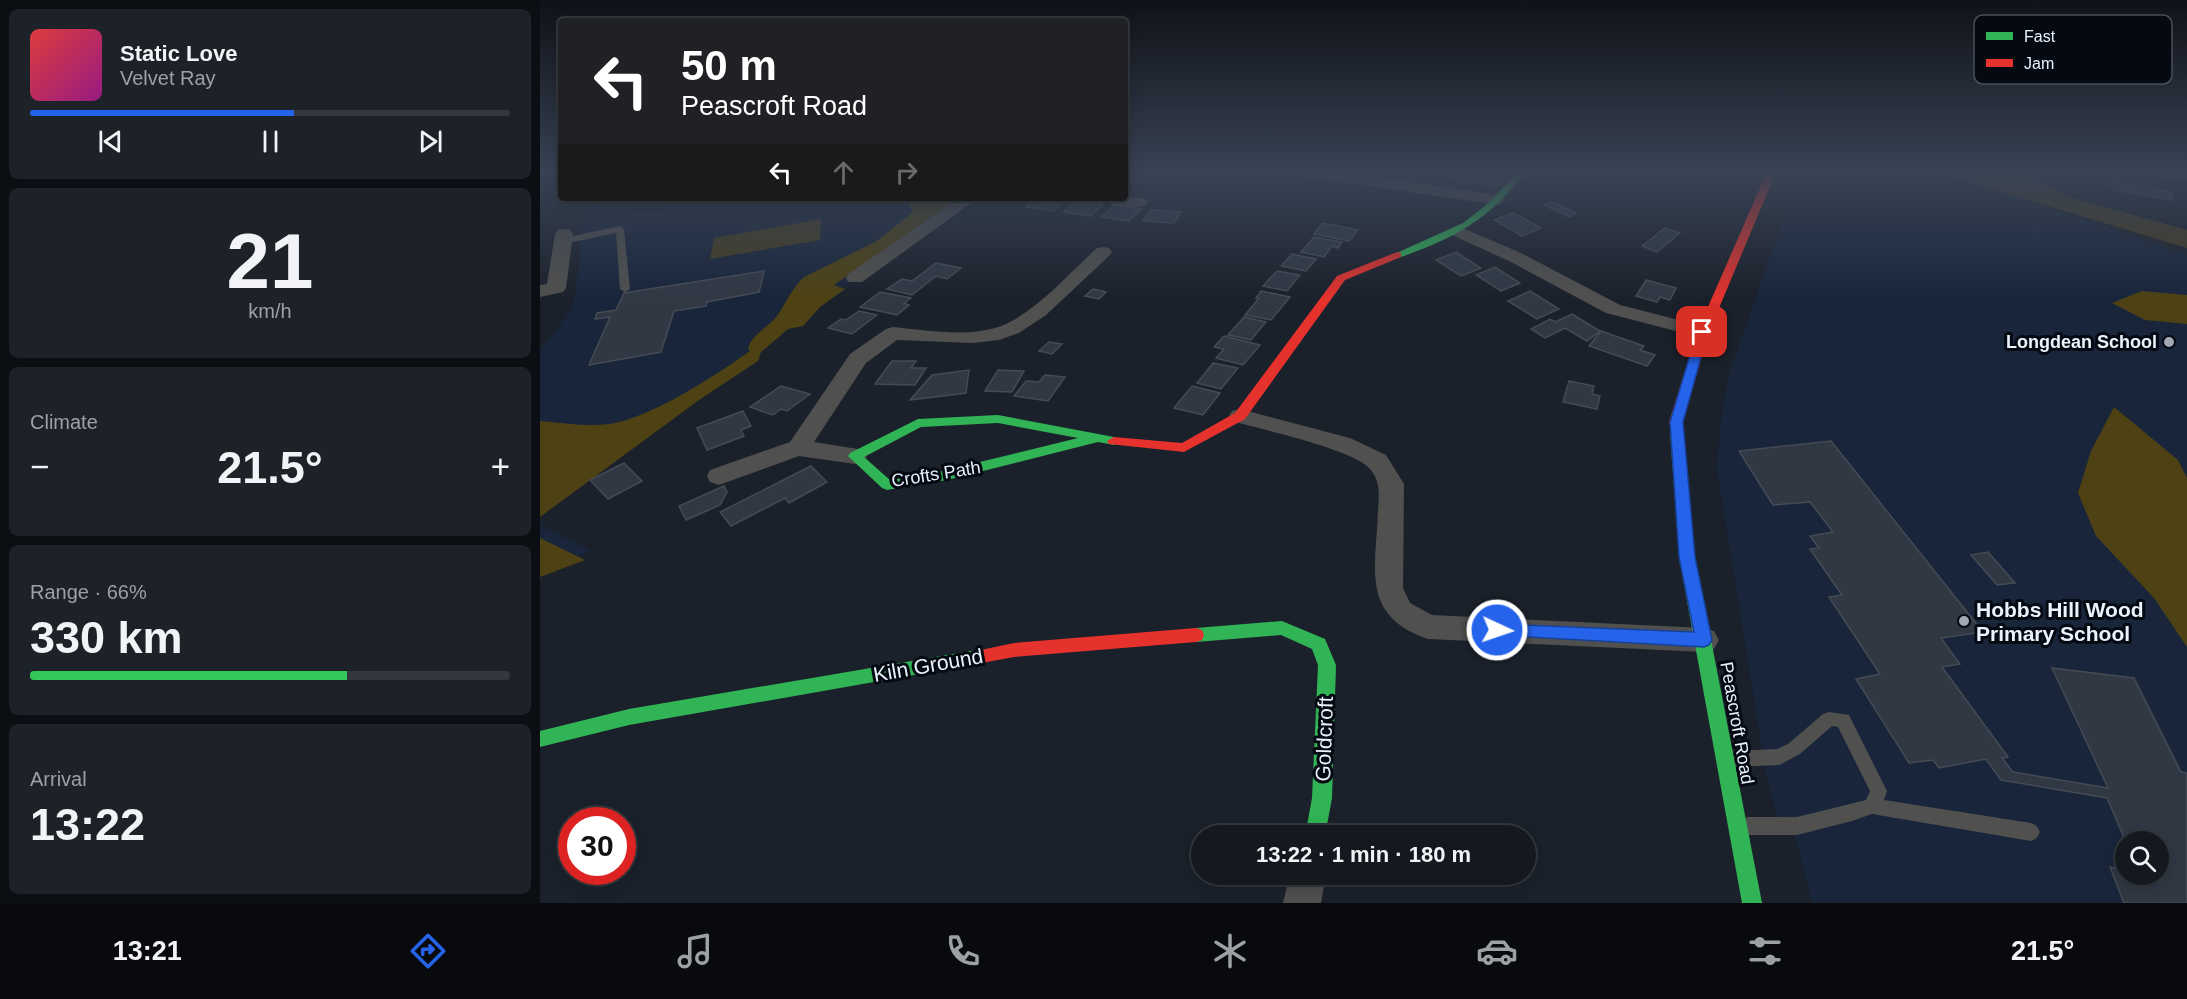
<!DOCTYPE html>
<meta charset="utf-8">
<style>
body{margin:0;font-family:Helvetica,sans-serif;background:#1d2229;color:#f1f3f6;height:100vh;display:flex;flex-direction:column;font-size:22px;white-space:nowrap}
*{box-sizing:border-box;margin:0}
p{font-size:20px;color:#9da0a5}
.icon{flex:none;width:33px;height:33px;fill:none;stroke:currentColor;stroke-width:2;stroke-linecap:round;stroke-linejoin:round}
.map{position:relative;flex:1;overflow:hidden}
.panel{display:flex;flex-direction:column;gap:9px;padding:9px;background:#0b0e12;width:540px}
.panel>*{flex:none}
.banner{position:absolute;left:18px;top:18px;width:570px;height:183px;border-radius:6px;box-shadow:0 3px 15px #0003,0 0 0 2px #33383e;background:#202124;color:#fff;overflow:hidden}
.tools{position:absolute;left:1575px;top:831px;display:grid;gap:12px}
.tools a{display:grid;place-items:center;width:54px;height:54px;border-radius:50%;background:#141920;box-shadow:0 3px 15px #0003,0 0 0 2px #33383e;font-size:30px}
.speed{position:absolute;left:18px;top:807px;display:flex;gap:12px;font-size:30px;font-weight:700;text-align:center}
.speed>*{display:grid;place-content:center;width:78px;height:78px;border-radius:50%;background:#141920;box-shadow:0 3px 15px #0003,0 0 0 2px #33383e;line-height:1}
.speed .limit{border:9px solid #d22;background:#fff;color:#111}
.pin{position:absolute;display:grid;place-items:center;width:51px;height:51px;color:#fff;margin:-26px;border-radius:12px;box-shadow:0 3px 9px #0006}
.me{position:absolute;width:66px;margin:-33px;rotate:93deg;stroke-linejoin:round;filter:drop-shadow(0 0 4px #0008)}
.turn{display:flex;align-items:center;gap:21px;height:126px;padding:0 24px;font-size:27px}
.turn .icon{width:78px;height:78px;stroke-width:2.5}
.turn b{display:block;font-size:42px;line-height:51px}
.lanes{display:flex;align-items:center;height:57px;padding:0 24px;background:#0003;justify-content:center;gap:30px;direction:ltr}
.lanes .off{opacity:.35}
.big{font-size:45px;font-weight:800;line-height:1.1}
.panel .widget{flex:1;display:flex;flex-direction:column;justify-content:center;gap:9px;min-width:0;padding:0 21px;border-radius:9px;background:#1d2229}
.panel .dial{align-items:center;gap:0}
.dial b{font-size:78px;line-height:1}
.song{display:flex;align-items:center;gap:18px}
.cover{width:72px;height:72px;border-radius:9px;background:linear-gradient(135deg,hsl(0 70% 55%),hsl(310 70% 35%))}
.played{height:6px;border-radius:3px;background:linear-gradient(90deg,#2563eb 55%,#33383e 55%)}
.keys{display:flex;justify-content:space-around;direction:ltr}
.heat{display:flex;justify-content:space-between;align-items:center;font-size:33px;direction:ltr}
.charge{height:9px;border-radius:4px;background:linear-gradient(90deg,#34c759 66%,#33383e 0)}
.trip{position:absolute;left:651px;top:825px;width:345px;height:60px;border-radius:30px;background:#141920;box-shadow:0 3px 15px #0003,0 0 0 2px #33383e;font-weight:800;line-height:60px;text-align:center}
.dock{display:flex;height:96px;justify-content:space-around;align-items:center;background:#080a0d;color:#9da0a5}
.dock .icon{width:42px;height:42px}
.dock .current{color:#2563eb}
.dock b{font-size:27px;color:#f1f3f6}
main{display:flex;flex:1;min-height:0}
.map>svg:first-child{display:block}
</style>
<main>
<section class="panel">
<div class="widget">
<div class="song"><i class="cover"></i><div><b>Static Love</b><p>Velvet Ray</p></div></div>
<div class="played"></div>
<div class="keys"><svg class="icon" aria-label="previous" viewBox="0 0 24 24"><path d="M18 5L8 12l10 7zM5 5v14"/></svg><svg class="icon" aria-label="pause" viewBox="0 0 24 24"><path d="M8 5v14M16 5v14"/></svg><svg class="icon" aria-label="next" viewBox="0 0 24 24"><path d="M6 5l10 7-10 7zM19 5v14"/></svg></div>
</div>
<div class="widget dial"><b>21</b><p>km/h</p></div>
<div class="widget"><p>Climate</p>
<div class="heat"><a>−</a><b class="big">21.5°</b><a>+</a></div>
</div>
<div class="widget"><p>Range · 66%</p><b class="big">330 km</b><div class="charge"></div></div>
<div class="widget"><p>Arrival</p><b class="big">13:22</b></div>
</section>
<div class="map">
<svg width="1647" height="903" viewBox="0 0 1647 903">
<rect width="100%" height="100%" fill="#1b212b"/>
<!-- built -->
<g fill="#18253b" fill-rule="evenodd">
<path d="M1268,172H1373L1484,199L1647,255V903H1272L1254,832L1241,830L1226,774L1177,469L1181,420L1189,374L1257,181ZM1586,842H1618V874H1586Z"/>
<polygon points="141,198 431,198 0,497 0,351 26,317 35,297 44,207 55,206 117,212"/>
<polygon points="0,525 51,551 0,570"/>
</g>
<!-- green -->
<g fill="#453d21">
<polygon points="1396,172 1490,172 1490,176 1533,198 1647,230 1647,248"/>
<polygon points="281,219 280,240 170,259 174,238"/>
</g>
<!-- forest -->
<g fill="#4e4214">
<path d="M366,198H419L294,285L305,289L280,307L263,326L248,329L221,352L218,361L159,400L0,517V421C23,423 47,427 70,424C112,417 175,376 210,351L208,348C213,333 228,328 237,316C246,303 252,288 264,277L337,241L373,212Z"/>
<polygon points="1602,291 1647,295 1647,324 1605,320 1572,303"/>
<polygon points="1574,407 1638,460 1647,478 1647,647 1614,598 1556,536 1538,493 1551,451"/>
<polygon points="0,538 45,560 0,577"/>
</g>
<!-- building -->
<g fill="#303844" stroke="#454b53" stroke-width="1.5">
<polygon points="920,172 949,175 951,172 966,173 956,187 914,180"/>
<polygon points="1623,172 1647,172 1647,180 1624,176"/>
<polygon points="1571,181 1630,192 1633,200 1572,189"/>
<polygon points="497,198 513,198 526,200 513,211 486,207"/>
<polygon points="536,200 563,204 551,216 524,212"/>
<polygon points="1011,202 1036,213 1030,217 1004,205"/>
<polygon points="574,205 601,209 589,221 562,217"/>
<polygon points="611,210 641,212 634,223 603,221"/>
<polygon points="973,213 1001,228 982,236 954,220"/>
<polygon points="783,223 818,230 809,241 774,234"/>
<polygon points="1125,228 1140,233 1117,252 1102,246"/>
<polygon points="774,237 802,242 798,248 792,246 784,257 761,252"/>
<polygon points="916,252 941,268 921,276 896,260"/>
<polygon points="752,254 776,259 766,271 741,266"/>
<polygon points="396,263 421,268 407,279 396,276 372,295 347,289 362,279 372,281"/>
<polygon points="955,267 980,283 961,291 936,275"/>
<polygon points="224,271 219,292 167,302 166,306 134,311 121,352 49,365 70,317 55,319 57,313 76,310 84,293"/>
<polygon points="737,271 760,275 747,291 723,286"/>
<polygon points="1106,280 1136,288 1130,300 1120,297 1117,302 1096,296"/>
<polygon points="553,289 566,292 559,299 545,296"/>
<polygon points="721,291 750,297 731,320 705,315 719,298 716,298"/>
<polygon points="990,291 1019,309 997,319 968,301"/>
<polygon points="340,292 371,298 364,303 369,305 357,315 320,307"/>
<polygon points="319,311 337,315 312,334 288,328 301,319 306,320"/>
<polygon points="1032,314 1060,331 1047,341 1025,328 1005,338 991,329 1010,319 1015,322"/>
<polygon points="704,317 726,322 711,340 688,335"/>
<polygon points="1061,331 1104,346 1100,350 1115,355 1107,366 1049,346"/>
<polygon points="684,336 720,345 703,365 676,358 684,349 674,347"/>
<polygon points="509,342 522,344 512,354 499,351"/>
<polygon points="352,361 376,361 371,368 386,368 375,385 335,384"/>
<polygon points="673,363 698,368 681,389 657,383"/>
<polygon points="429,370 426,393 370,400 392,375"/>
<polygon points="458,370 484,371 472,392 445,391"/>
<polygon points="505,375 525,377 508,401 474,396 486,381 499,382"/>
<polygon points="1029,381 1054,386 1052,394 1060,396 1057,409 1023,402"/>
<polygon points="241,386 270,394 247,411 241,409 233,415 210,407"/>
<polygon points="652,386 680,393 663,415 634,408"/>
<polygon points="203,411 211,426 201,430 204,436 167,450 157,428"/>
<polygon points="1291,441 1443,632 1401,638 1420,664 1402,667 1468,757 1462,758 1473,772 1568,788 1512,668 1594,678 1641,772 1647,773 1647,903 1584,903 1570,867 1586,870 1586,874 1618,874 1618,842 1586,842 1567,798 1461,780 1446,759 1399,768 1393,760 1369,763 1316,679 1340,674 1289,597 1302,595 1270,549 1279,548 1270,536 1293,532 1270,502 1233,505 1199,451"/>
<polygon points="84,463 102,481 68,499 50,480"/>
<polygon points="271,466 287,482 249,503 245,498 191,526 180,512"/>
<polygon points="184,486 187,492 180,505 146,520 139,506"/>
<polygon points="1448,552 1475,583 1457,585 1431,555"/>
</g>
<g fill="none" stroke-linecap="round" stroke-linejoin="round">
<!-- lane -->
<g fill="#50504e" fill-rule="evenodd">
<polygon points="80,226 84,229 90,289 85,292 80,289 76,233 24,244 20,241 24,238"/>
<polygon points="1289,712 1309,715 1347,791 1344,800 1491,823 1497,826 1500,832 1497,838 1491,841 1332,814 1312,821 1257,835 1208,835 1202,832 1199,826 1202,820 1208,817 1257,817 1326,800 1330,791 1298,727 1292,726 1260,754 1245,762 1239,765 1193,767 1187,764 1185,759 1187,754 1193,751 1237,749 1248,744 1283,714"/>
</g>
<!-- street -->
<g fill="#50504e" fill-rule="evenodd">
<polygon points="761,172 804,172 958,195 966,200 958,205 769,177"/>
<path d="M585,196L606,199L608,203C600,212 567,206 560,198H585Z"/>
<polygon points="419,198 438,198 322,282 308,282 306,278 308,274"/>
<polygon points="918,226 981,253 1080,305 1170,328 1173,332 1170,336 1163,338 1066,313 969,261 912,235 909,231 912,227"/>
<polygon points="24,229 30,230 33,234 26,288 23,292 0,297 0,285 7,284 15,234 18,230"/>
<path d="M563,247L569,248L572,252L569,256L506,315L479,333L459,340L433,343L357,340L326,363L274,442L324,450L327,456L324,462L315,464L259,456L179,485L170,482L167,476L170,470L250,442L310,354L346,329L353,327C385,330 423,337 455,328C491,318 529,273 557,248Z"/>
<path d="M700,409L810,438L846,455L864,484L863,588L870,603L892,615L1164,628L1174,631L1179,640L1174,649L1164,652L888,639C820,616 836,569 838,511C839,494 841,481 829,468C812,449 720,429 692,421L689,416L692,411Z"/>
<polygon points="750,874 786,874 781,903 743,903"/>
</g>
<!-- fast -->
<g fill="#30b455" fill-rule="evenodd">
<path d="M977,172H986C948,220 917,237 861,257L857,258L852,255L923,223L950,202Z"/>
<path d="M458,415L574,437L581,441L574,445L558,442L407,480L347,490L342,488L308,456L310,453L378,419ZM458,423L538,438L407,470L350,480L324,457L381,427Z"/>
<polygon points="1137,428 1144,432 1155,557 1222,903 1202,903 1139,557 1130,432"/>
<polygon points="742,621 785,639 796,665 792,798 785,836 765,836 772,798 778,665 772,649 741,635 656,642 650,640 648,635 650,630 656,628"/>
<polygon points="442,649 448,651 450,656 448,661 442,663 89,725 0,747 0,731 89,709"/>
</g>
<!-- jam -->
<g fill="#e5322d" fill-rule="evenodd">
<polygon points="1227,172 1236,172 1169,332 1143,422 1144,432 1142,435 1132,435 1129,422 1157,332"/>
<polygon points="857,252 861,253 861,257 805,280 705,419 644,452 569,444 567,441 574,437 642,443 695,413 797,276"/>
<polygon points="656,628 662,630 664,635 662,640 656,642 474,657 442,663 436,661 434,656 436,651 474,643"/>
</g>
</g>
<!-- sky -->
<linearGradient id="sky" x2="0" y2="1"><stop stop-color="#0f1218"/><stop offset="0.58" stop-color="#394355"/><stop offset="1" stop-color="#394355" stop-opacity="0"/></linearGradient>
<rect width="1647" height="299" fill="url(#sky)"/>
<!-- route -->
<polygon fill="#2563eb" stroke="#184099" stroke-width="1.5" points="1162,329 1168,332 1143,422 1155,557 1172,640 1169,645 1164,647 951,635 948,630 951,626 957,624 1154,632 1139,557 1130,422 1157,332"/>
<!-- markers -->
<g fill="#a2a9b4" stroke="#050911" stroke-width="2">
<circle cx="1629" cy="342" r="6"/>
<circle cx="1424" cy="621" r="6"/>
</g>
<g text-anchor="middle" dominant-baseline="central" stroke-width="6" stroke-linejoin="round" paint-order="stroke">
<!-- poi labels -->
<g font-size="18" font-weight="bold" fill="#eaf2fe" stroke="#050911" text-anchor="end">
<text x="1617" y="342">Longdean School</text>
</g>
<!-- street labels -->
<g font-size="18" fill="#eaf2fe" stroke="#050911">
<text transform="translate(396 474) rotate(-9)">Crofts Path</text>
<text transform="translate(1197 723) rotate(80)">Peascroft Road</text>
</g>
<!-- near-poi labels -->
<g font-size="21" font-weight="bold" fill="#eaf2fe" stroke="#050911" text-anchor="start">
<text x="1436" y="609">Hobbs Hill Wood<tspan x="1436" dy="24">Primary School</tspan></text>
</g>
<!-- near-street labels -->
<g font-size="21" fill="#eaf2fe" stroke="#050911">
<text transform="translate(388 665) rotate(-10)">Kiln Ground</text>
<text transform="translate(784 739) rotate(-88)">Goldcroft</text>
</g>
</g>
<!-- legend -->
<rect x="1434" y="15" width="198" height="69" rx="9" fill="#050911" stroke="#4a4f58" stroke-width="1.5"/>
<rect x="1446" y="32" width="27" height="8" fill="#30b455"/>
<rect x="1446" y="59" width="27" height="8" fill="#e5322d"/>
<g font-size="16" fill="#eaf2fe">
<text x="1484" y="42">Fast</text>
<text x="1484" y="69">Jam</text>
</g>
</svg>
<div class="tools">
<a><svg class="icon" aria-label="search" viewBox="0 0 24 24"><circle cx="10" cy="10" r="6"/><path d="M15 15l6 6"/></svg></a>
</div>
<div class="speed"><div class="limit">30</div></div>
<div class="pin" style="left:1162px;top:332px;background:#d93025"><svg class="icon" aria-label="arrive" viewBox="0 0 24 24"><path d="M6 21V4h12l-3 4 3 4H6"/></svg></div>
<svg class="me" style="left:957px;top:630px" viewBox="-20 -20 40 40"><circle r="17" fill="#2563eb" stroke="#fff" stroke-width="3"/><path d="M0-11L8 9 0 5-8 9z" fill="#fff"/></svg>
<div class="trip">13:22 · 1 min · 180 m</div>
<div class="banner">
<div class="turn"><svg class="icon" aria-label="left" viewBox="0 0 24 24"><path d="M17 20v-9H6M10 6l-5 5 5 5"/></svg><div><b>50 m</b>Peascroft Road</div></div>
<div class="lanes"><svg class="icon" aria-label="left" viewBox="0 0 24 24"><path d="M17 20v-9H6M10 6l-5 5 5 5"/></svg><svg class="icon off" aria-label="ahead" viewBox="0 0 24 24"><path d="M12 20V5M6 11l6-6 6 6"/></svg><svg class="icon off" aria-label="right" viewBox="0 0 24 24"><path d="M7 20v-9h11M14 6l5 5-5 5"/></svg></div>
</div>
</div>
</main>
<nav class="dock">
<b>13:21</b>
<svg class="icon current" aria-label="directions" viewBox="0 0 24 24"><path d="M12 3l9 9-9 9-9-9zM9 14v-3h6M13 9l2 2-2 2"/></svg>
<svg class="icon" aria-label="music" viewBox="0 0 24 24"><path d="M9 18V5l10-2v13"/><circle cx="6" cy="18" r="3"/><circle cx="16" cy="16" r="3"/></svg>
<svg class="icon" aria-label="phone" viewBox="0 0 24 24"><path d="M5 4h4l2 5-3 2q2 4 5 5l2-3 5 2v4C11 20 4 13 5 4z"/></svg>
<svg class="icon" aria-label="climate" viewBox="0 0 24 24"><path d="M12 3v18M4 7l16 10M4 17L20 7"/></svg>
<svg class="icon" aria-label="car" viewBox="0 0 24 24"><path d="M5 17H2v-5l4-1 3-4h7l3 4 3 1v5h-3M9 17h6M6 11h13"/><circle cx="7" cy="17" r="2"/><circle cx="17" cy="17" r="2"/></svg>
<svg class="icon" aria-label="filters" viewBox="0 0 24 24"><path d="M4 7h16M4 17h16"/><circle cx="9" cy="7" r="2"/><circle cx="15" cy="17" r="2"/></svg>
<b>21.5°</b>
</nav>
